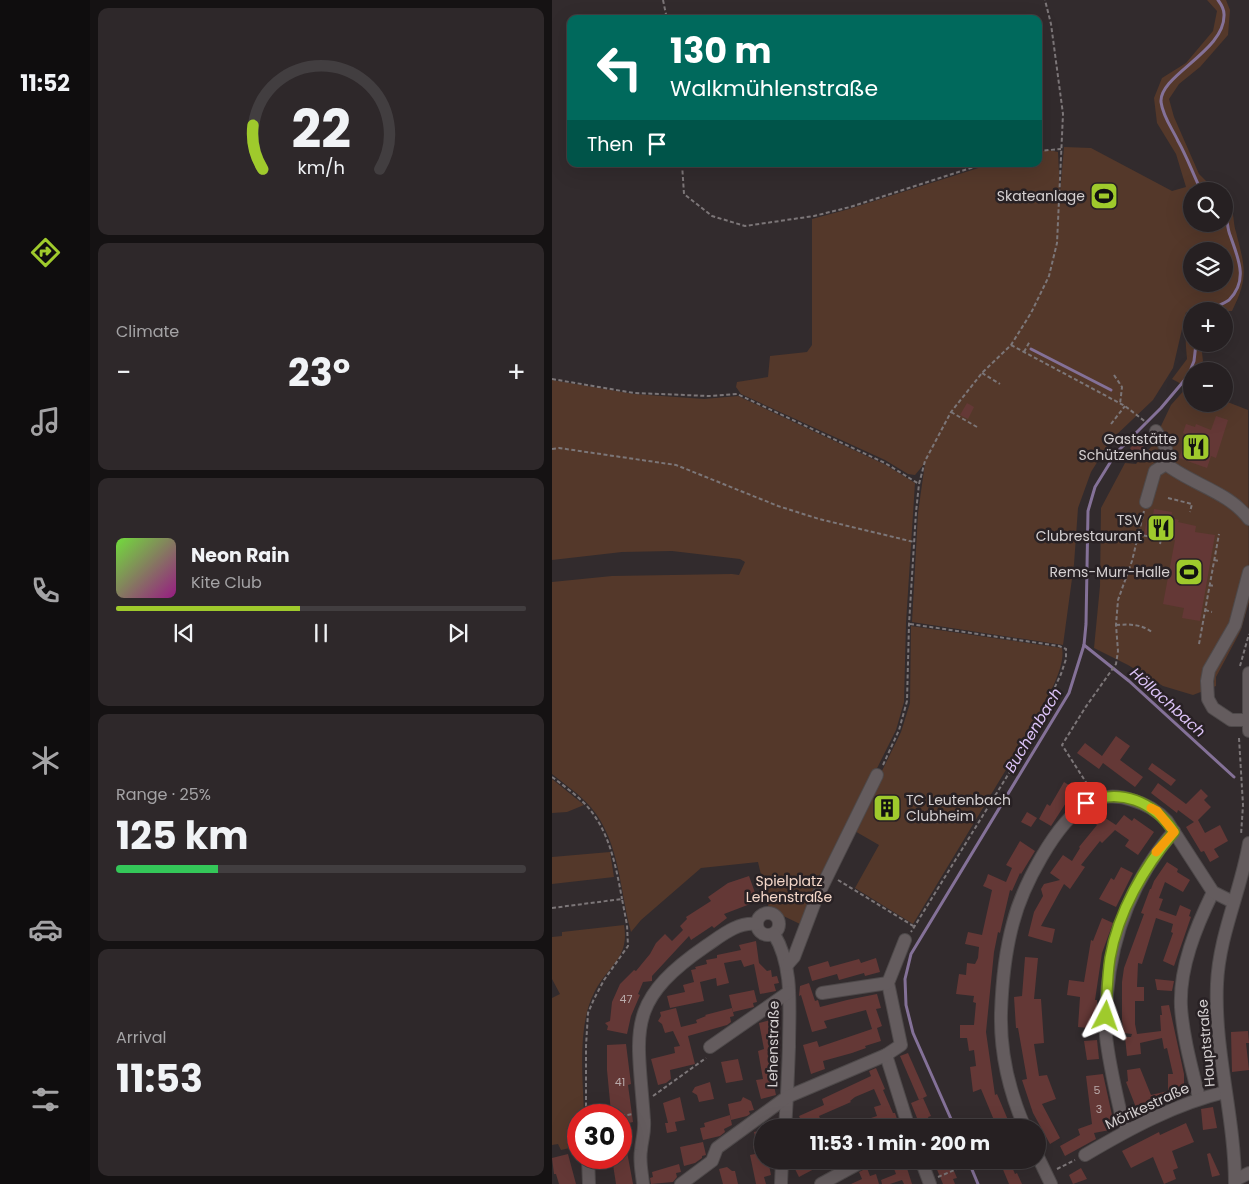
<!DOCTYPE html>
<meta charset="utf-8">
<style>
body{margin:0;font-family:Poppins,sans-serif;background:#2e282a;color:#f1f3f6;height:100vh;display:flex;flex-direction:column;font-size:19px;white-space:nowrap}
*{box-sizing:border-box;margin:0}
p{font-size:16px;color:#a4a3a5}
.icon{flex:none;width:28px;height:28px;fill:none;stroke:currentColor;stroke-width:2;stroke-linecap:round;stroke-linejoin:round}
.map{position:relative;flex:1;overflow:hidden}
.drawer{display:flex;flex-direction:column;gap:8px;padding:8px;background:#151213;width:462px}
.drawer>*{flex:none}
.guide{position:absolute;left:15px;top:15px;width:475px;height:152px;border-radius:10px;box-shadow:0 5px 20px #0002,0 0 0 1px #423e40;background:#00695c;color:#fff;overflow:hidden}
.tools{position:absolute;left:631px;top:182px;display:grid;gap:10px}
.tools a{display:grid;place-items:center;width:50px;height:50px;border-radius:50%;background:#262022;box-shadow:0 5px 20px #0002,0 0 0 1px #423e40;font-size:25px}
.speed{position:absolute;left:15px;top:1104px;display:flex;gap:10px;font-size:25px;font-weight:700;text-align:center}
.speed>*{display:grid;place-content:center;width:65px;height:65px;border-radius:50%;background:#262022;box-shadow:0 5px 20px #0002,0 0 0 1px #423e40;line-height:1}
.speed .limit{border:8px solid #d22;background:#fff;color:#111}
.pin{position:absolute;display:grid;place-items:center;width:42px;height:42px;color:#fff;margin:-21px;border-radius:10px;box-shadow:0 2px 8px #0006}
.me{position:absolute;width:55px;margin:-28px;rotate:4deg;stroke-linejoin:round;filter:drop-shadow(0 0 4px #0008)}
.turn{display:flex;align-items:center;gap:18px;height:105px;padding:0 20px;font-size:22px}
.turn .icon{width:65px;height:65px;stroke-width:2.5}
.turn b{display:block;font-size:35px;line-height:42px}
.then{display:flex;align-items:center;height:48px;padding:0 20px;background:#0003;gap:10px;font-size:19px}
.big{font-size:38px;font-weight:700;line-height:1.1}
.drawer .widget{flex:1;display:flex;flex-direction:column;justify-content:center;gap:8px;min-width:0;padding:0 18px;border-radius:10px;background:#2e282a}
.drawer .dial{align-items:center;gap:0}
.dial svg{height:130px;overflow:visible;fill:none;stroke:#423e40;stroke-width:7;stroke-linecap:round;text-anchor:middle}
.dial text{fill:#f1f3f6;stroke:none}
.song{display:flex;align-items:center;gap:15px}
.cover{width:60px;height:60px;border-radius:8px;background:linear-gradient(135deg,hsl(100 70% 55%),hsl(310 70% 35%))}
.played{height:5px;border-radius:2px;background:linear-gradient(90deg,#9fca2c 45%,#423e40 45%)}
.keys{display:flex;justify-content:space-around;direction:ltr}
.heat{display:flex;justify-content:space-between;align-items:center;font-size:28px;direction:ltr}
.charge{height:8px;border-radius:4px;background:linear-gradient(90deg,#34c759 25%,#423e40 0)}
.trip{position:absolute;left:202px;top:1119px;width:292px;height:50px;border-radius:25px;background:#262022;box-shadow:0 5px 20px #0002,0 0 0 1px #423e40;font-weight:700;line-height:50px;text-align:center}
main{display:flex;flex:1;min-height:0}
.menu{display:flex;flex-direction:column;width:90px;justify-content:space-around;align-items:center;background:#0f0d0e;color:#a4a3a5}
.menu .icon{width:35px;height:35px}
.menu .active{color:#9fca2c}
.menu b{font-size:22px;color:#f1f3f6}
.map>svg:first-child{display:block}
</style>
<main>
<nav class="menu">
<b>11:52</b>
<svg class="icon active" aria-label="directions" viewBox="0 0 24 24"><path d="M12 3l9 9-9 9-9-9zM9 14v-3h6M13 9l2 2-2 2"/></svg>
<svg class="icon" aria-label="music" viewBox="0 0 24 24"><path d="M9 18V5l10-2v13"/><circle cx="6" cy="18" r="3"/><circle cx="16" cy="16" r="3"/></svg>
<svg class="icon" aria-label="phone" viewBox="0 0 24 24"><path d="M5 4h4l2 5-3 2q2 4 5 5l2-3 5 2v4C11 20 4 13 5 4z"/></svg>
<svg class="icon" aria-label="climate" viewBox="0 0 24 24"><path d="M12 3v18M4 7l16 10M4 17L20 7"/></svg>
<svg class="icon" aria-label="car" viewBox="0 0 24 24"><path d="M5 17H2v-5l4-1 3-4h7l3 4 3 1v5h-3M9 17h6M6 11h13"/><circle cx="7" cy="17" r="2"/><circle cx="17" cy="17" r="2"/></svg>
<svg class="icon" aria-label="filters" viewBox="0 0 24 24"><path d="M4 7h16M4 17h16"/><circle cx="9" cy="7" r="2"/><circle cx="15" cy="17" r="2"/></svg>
</nav>
<section class="drawer">
<div class="widget dial"><svg viewBox="0 0 100 80">
<path d="M14 69A42 42 0 1 1 86 69"/>
<path d="M14 69A42 42 0 0 1 8 42" stroke="#9fca2c"/>
<text x="50" y="56" font-size="32" font-weight="700">22</text>
<text x="50" y="72" font-size="11">km/h</text>
</svg></div>
<div class="widget"><p>Climate</p>
<div class="heat"><a>−</a><b class="big">23°</b><a>+</a></div>
</div>
<div class="widget">
<div class="song"><i class="cover"></i><div><b>Neon Rain</b><p>Kite Club</p></div></div>
<div class="played"></div>
<div class="keys"><svg class="icon" aria-label="previous" viewBox="0 0 24 24"><path d="M18 5L8 12l10 7zM5 5v14"/></svg><svg class="icon" aria-label="pause" viewBox="0 0 24 24"><path d="M8 5v14M16 5v14"/></svg><svg class="icon" aria-label="next" viewBox="0 0 24 24"><path d="M6 5l10 7-10 7zM19 5v14"/></svg></div>
</div>
<div class="widget"><p>Range · 25%</p><b class="big">125 km</b><div class="charge"></div></div>
<div class="widget"><p>Arrival</p><b class="big">11:53</b></div>
</section>
<div class="map">
<svg width="697" height="1184" viewBox="0 0 697 1184">
<rect width="100%" height="100%" fill="#322b2d"/>
<!-- green -->
<g fill="#54382a" fill-rule="evenodd">
<path d="M655,0H674L678,10L676,35L648,67L627,84L617,99L622,117L647,174L664,191H640V224H672L673,200C684,211 680,218 684,232C693,268 697,276 680,311H640V314L634,312L621,368L601,400L559,440L539,472L526,508L522,564L511,645L360,622L366,513L373,463L363,475L356,474L333,460L189,394L184,387L185,382L216,377L218,356L255,352L260,345V219L297,209L439,164H486V152L496,150L506,152L508,193L512,147L539,148L620,191L634,187L624,154L605,123L602,98L610,78L634,63L661,31L665,11ZM640,251H672V284H640Z"/>
<path d="M640,316V344H649L651,361L645,371H640V379L635,387L640,389V404H672L673,401L696,410L697,602L689,630L664,677V686L641,695L611,686L576,665L542,648L548,586L549,508L573,463L584,464L599,447L619,405L635,387L620,379L635,359C634,345 631,329 640,316Z"/>
<path d="M0,380L82,394L152,399L186,396L334,465L363,483L354,623L352,702L344,730L272,875L268,874L248,924L217,909L206,862L149,868L89,920L79,932C67,888 68,835 33,801C23,791 11,783 0,774V582L60,576L180,574L187,575L193,562L188,559L120,551L70,552L0,560Z"/>
<path d="M359,626L510,648C514,666 495,698 487,715L361,924L303,888L327,845L301,830L349,732L358,703Z"/>
<polygon points="0,779 32,805 15,812 0,813"/>
<polygon points="58,852 62,877 0,884 0,857"/>
<path d="M72,925C78,959 55,966 42,993C25,1026 31,1078 32,1115H26V1146L9,1150L6,1144L0,1145V998L8,994L0,979V937L10,936V932Z"/>
</g>
<g fill="none" stroke-linecap="round" stroke-linejoin="round">
<!-- stream -->
<g stroke="#847198" stroke-width="3">
<path d="M653,191L647,186C640,171 634,155 626,141C620,128 611,117 609,102C607,75 674,51 672,14C672,9 669,4 666,0"/>
<path d="M656,311C663,307 671,304 677,300C697,280 686,258 678,235C675,228 676,219 672,212"/>
<polyline points="479,349 559,390"/>
<polyline points="532,645 577,681 682,777"/>
<polyline points="403,1128 361,1033 354,1005 353,979 359,954 517,693 532,645 534,624 536,511 543,487 564,453 609,408 636,376 642,361 644,344"/>
<polyline points="416,1160 426,1184"/>
</g>
</g>
<!-- building -->
<g fill="#643836">
<polygon points="415,403 422,407 416,419 408,415"/>
<polygon points="664,416 676,420 664,458 659,456 655,468 627,458 635,435 631,433 634,424 643,427 644,424 659,430"/>
<polygon points="586,441 594,449 585,457 578,448"/>
<polygon points="602,509 620,512 619,518 627,520 626,522 644,526 643,532 663,535 648,621 630,618 632,608 611,604 623,540 592,535 595,519 600,520"/>
<polygon points="564,736 578,746 568,760 591,777 583,787 551,763 547,769 525,753 533,743 550,756"/>
<polygon points="600,763 624,780 619,786 596,769"/>
<polygon points="512,782 523,789 499,826 487,819 495,804 498,806"/>
<polygon points="606,783 634,804 649,789 656,796 652,800 659,807 644,822 646,820 653,833 668,825 676,841 662,849 667,857 658,862 652,851 649,852 634,827 642,822 626,810 625,813 599,793"/>
<polygon points="332,797 346,805 337,818 324,810"/>
<polygon points="475,812 485,818 479,827 469,822"/>
<polygon points="547,814 564,825 572,815 580,821 582,818 602,832 586,855 573,846 577,840 563,830 550,843 548,841 529,865 533,867 518,889 512,884 489,926 503,929 500,943 476,936 482,912 491,896 489,889 492,884 508,880 498,873 511,855 520,861 528,848 527,847 545,825 541,821"/>
<polygon points="468,841 483,851 469,874 468,873 460,891 458,890 448,933 446,932 442,952 434,1032 443,1095 445,1094 456,1120 444,1125 429,1089 421,1092 418,1067 424,1066 422,1050 417,1051 415,1038 408,1038 408,1025 422,1025 424,1003 421,1002 422,996 404,994 407,974 414,975 415,963 423,964 426,958 427,947 413,944 416,932 430,935 440,890 431,886 434,880 436,874 454,882 460,868 454,865"/>
<polygon points="615,862 626,869 625,872 638,880 631,892 613,882 607,898 611,899 607,910 624,916 628,905 639,910 637,916 639,917 622,966 611,961 621,933 619,932 621,924 604,918 590,964 586,963 585,987 592,987 592,1001 583,1001 583,1024 585,1034 609,1031 608,1015 610,1015 609,1006 617,1005 632,1074 632,1094 618,1095 619,1100 585,1110 574,1082 576,1081 575,1070 588,1068 599,1095 616,1091 616,1074 621,1074 615,1048 612,1049 610,1038 588,1043 589,1054 575,1056 573,1037 579,1037 580,1034 572,1033 570,1020 570,982 572,968 592,914 589,913 598,889 599,889 602,881"/>
<polygon points="569,867 581,873 564,907 547,899 559,878 562,880"/>
<polygon points="197,876 206,901 172,914 175,918 162,928 160,926 139,940 137,936 100,976 100,981 91,982 86,994 88,995 79,1016 75,1034 55,1030 56,1026 53,1023 58,1021 60,1002 68,984 82,970 84,971 98,954 104,943 113,934 120,941 131,930 128,926 135,919 134,917 159,901 156,897 176,883"/>
<polygon points="550,918 561,923 550,953 543,1000 545,1000 545,1029 526,1027 528,997 515,995 517,980 532,982 539,940 541,941"/>
<polygon points="204,941 207,963 215,971 219,970 220,977 225,976 227,983 222,984 224,991 208,994 202,964 192,967 189,960 172,963 177,983 165,986 164,978 148,982 152,1001 118,1008 115,996 133,992 131,985 142,982 139,970 144,969 143,967 155,964 154,960 165,958 165,955 189,950 187,945"/>
<polygon points="473,957 486,958 482,999 489,999 492,1043 482,1044 487,1076 495,1075 504,1099 490,1104 508,1138 498,1144 481,1113 470,1080 475,1079 466,1028 464,1028 462,997 470,996"/>
<polygon points="324,958 328,972 313,976 312,973 287,980 285,974 260,981 256,967 276,961 278,967 307,959 309,963"/>
<polygon points="603,979 622,981 620,991 605,990"/>
<polygon points="257,983 263,1001 266,1000 268,1007 295,1000 325,994 329,1008 324,1009 330,1026 325,1028 329,1041 313,1046 314,1048 300,1053 271,1061 273,1069 259,1074 251,1045 265,1041 267,1047 320,1029 314,1010 272,1021 275,1028 260,1032 249,995 247,996 248,986"/>
<polygon points="202,990 205,1002 201,1003 202,1007 181,1012 177,995"/>
<polygon points="124,1008 129,1027 145,1023 144,1020 154,1016 153,1015 180,1008 182,1016 178,1017 179,1022 175,1025 136,1036 143,1064 118,1070 119,1079 114,1083 106,1085 99,1059 123,1053 122,1047 128,1046 121,1031 113,1033 110,1024 106,1021 109,1016 108,1012"/>
<polygon points="222,1019 226,1038 224,1039 224,1047 222,1047 227,1067 222,1068 224,1076 220,1077 224,1095 209,1099 204,1080 211,1079 206,1051 212,1049 207,1023"/>
<polygon points="696,1031 697,1043 694,1043 697,1070 680,1072 679,1032"/>
<polygon points="545,1040 547,1059 535,1060 532,1041"/>
<polygon points="74,1044 79,1084 76,1085 81,1122 69,1125 69,1111 59,1112 55,1070 55,1045"/>
<polygon points="356,1053 375,1096 367,1100 348,1056"/>
<polygon points="186,1059 191,1080 174,1083 169,1062"/>
<polygon points="324,1068 333,1089 331,1090 341,1113 343,1113 348,1128 316,1128 313,1120 325,1116 322,1107 329,1105 322,1089 303,1097 298,1101 299,1102 267,1116 269,1121 252,1128 247,1116 272,1105 270,1099 319,1076 317,1071"/>
<polygon points="551,1074 563,1129 542,1133 544,1139 513,1156 508,1146 528,1135 526,1129 540,1124 534,1076"/>
<polygon points="158,1082 162,1099 147,1102 145,1095 140,1092 143,1087"/>
<polygon points="128,1097 133,1120 123,1122 125,1131 115,1133 113,1123 116,1123 111,1103"/>
<polygon points="191,1097 199,1101 202,1110 197,1111 198,1114 195,1116 179,1120 176,1104 189,1101"/>
<polygon points="371,1098 379,1116 376,1117 381,1128 369,1128 359,1103"/>
<polygon points="661,1107 665,1128 651,1130 649,1109"/>
<polygon points="178,1115 180,1125 172,1129 173,1132 168,1136 151,1140 148,1128 153,1127 152,1123"/>
<polygon points="634,1123 642,1142 620,1151 626,1168 621,1170 624,1179 612,1184 601,1157 579,1168 570,1151 607,1132 608,1135"/>
<polygon points="211,1130 211,1160 216,1160 219,1175 212,1177 214,1184 204,1184 198,1155 203,1154 201,1146 205,1145 202,1132"/>
<polygon points="69,1141 73,1141 81,1184 64,1184 60,1158 69,1158"/>
<polygon points="151,1142 154,1155 150,1156 150,1158 143,1163 132,1166 128,1147"/>
<polygon points="658,1153 668,1175 660,1177 655,1154"/>
<polygon points="16,1154 24,1184 7,1184 4,1174 2,1174 0,1158"/>
<polygon points="250,1160 279,1160 247,1177 241,1165"/>
<polygon points="381,1160 394,1160 399,1172 402,1171 405,1178 401,1179 403,1184 391,1184"/>
<polygon points="447,1160 457,1160 463,1174 465,1173 470,1184 457,1184"/>
<polygon points="353,1162 360,1184 352,1184 350,1180 338,1184 330,1184 329,1180 344,1174 341,1166"/>
<polygon points="127,1164 129,1172 124,1173 125,1177 121,1182 99,1184 98,1178 101,1177 100,1172"/>
<polygon points="175,1167 180,1171 183,1171 186,1184 171,1184 167,1169"/>
<polygon points="315,1168 318,1176 315,1177 324,1174 327,1184 299,1184 310,1179 307,1172"/>
<polygon points="529,1168 535,1179 521,1184 517,1175"/>
</g>
<g fill="none" stroke-linecap="round" stroke-linejoin="round">
<defs>
<g id="minor">
<polyline points="604,431 614,448 614,464"/>
<path d="M614,464C639,484 677,492 697,519"/>
<polyline points="594,502 603,471 614,464"/>
<polyline points="697,673 697,731"/>
<polyline points="696,720 679,720 661,708 656,699 655,681 657,670 683,625 697,572"/>
<circle cx="216" cy="924" r="11"/>
<path d="M222,934C242,967 237,1009 237,1047C236,1074 235,1101 233,1128"/>
<polyline points="353,940 336,983 349,1045 334,1055 357,1128"/>
<polyline points="235,965 242,957 264,899 325,775"/>
<polyline points="270,993 336,983"/>
<polyline points="158,1047 237,992"/>
<path d="M647,1098C640,1069 631,1037 629,1007C627,968 644,927 661,892"/>
<path d="M473,1128C457,1091 448,1053 449,1013C450,984 453,952 461,923C470,888 503,822 536,803C549,795 566,795 580,800C594,804 605,810 615,821L661,892L681,902"/>
<path d="M575,1130L570,1119C564,1092 557,1064 554,1036C553,1022 554,1008 555,994C560,932 581,879 622,831"/>
<path d="M533,1155C577,1129 623,1104 673,1092"/>
<polyline points="486,1157 499,1184"/>
<polyline points="36,1158 37,1184"/>
<polyline points="369,1160 378,1184"/>
<polyline points="683,1180 697,1173"/>
<path d="M91,1184C90,1173 87,1161 89,1150C90,1138 93,1133 92,1120C86,1031 71,1003 154,946C169,936 185,922 204,924"/>
<polyline points="129,1184 160,1161 165,1148 235,1097 334,1055"/>
<polyline points="229,1184 230,1160"/>
<polyline points="269,1184 313,1160"/>
<path d="M683,1184C683,1117 662,1051 665,984C667,935 689,891 697,843"/>
</g>
</defs>
<!-- minor casing -->
<use href="#minor" stroke="#4e494a" stroke-width="14"/>
<!-- path -->
<g stroke="#7c7678" stroke-width="2" stroke-dasharray="4 2.5" stroke-linecap="butt">
<polyline points="111,0 115,19"/>
<polyline points="486,151 509,149"/>
<polyline points="130,164 132,194 160,216 193,226 262,216 298,207 431,164"/>
<polyline points="459,345 573,406 595,423"/>
<polyline points="472,352 478,341"/>
<polyline points="430,373 448,384"/>
<polyline points="562,375 570,387 568,404"/>
<polyline points="0,379 82,393 157,396 185,394 333,463 367,484"/>
<polyline points="399,412 425,427"/>
<polyline points="559,424 573,406"/>
<polyline points="0,449 7,448 124,465 226,506 267,519 362,542"/>
<polyline points="616,498 640,504 638,512"/>
<polyline points="567,536 575,532 579,533 609,539 608,544"/>
<polyline points="662,560 667,561"/>
<polyline points="657,585 663,586"/>
<polyline points="653,610 660,612"/>
<polyline points="358,624 507,646 514,649 514,659 509,674 488,719 462,765 359,932"/>
<path d="M564,625C578,624 590,624 601,633"/>
<polyline points="647,644 667,534"/>
<polyline points="688,666 697,634"/>
<polyline points="687,738 691,805 689,835"/>
<polyline points="331,765 347,730 355,701 357,624 364,512 367,484 373,461 399,412 430,373 459,345 479,313 497,276 505,243 511,114 499,24 493,0"/>
<path d="M0,777C11,785 23,794 33,804C57,829 64,866 70,899"/>
<polyline points="539,790 510,745 533,708 564,664 566,651 564,625 566,600 580,561 592,511"/>
<polyline points="286,880 363,927"/>
<polyline points="0,908 70,899 75,925 76,946 52,980 42,999 36,1013 34,1046 34,1115"/>
<polyline points="101,1096 154,1058"/>
<polyline points="69,1116 81,1114"/>
<polyline points="505,1169 523,1160"/>
<polyline points="386,1177 426,1160"/>
</g>
<!-- minor -->
<use href="#minor" stroke="#645c5e" stroke-width="12"/>
</g>
<g fill="none" stroke-linecap="round" stroke-linejoin="round">
<defs>
<path id="route" d="M534,803C568,787 602,802 622,832C592,867 566,912 558,958C555,977 555,997 554,1016"/>
</defs>
<!-- route casing -->
<use href="#route" stroke="#67831d" stroke-width="12"/>
<!-- route -->
<use href="#route" stroke="#9fca2c" stroke-width="9"/>
<!-- slow -->
<polyline stroke="#f59e0b" stroke-width="9" points="599,808 605,811 622,832 604,852"/>
</g>
<!-- icons -->
<defs>
<symbol id="stadium-square" viewBox="-11 -11 22 22"><rect x="-9" y="-9" width="18" height="18" rx="4" fill="#9fca2c" stroke="#282124"/><path d="M0-5a6.5 5 0 1 0 0 10a6.5 5 0 1 0 0-10ZM-3.5-1.8h7v3.6h-7Z" fill="#111"/></symbol>
<symbol id="restaurant-square" viewBox="-11 -11 22 22"><rect x="-9" y="-9" width="18" height="18" rx="4" fill="#9fca2c" stroke="#282124"/><path d="M-5-6h1v4h1v-4h1v4h1v-4h1v5L-1.5 .5V6h-2V.5L-5-1ZM5-6V6H3V1.5H1.5Q1.5-4 5-6Z" fill="#111"/></symbol>
<symbol id="building-square" viewBox="-11 -11 22 22"><rect x="-9" y="-9" width="18" height="18" rx="4" fill="#9fca2c" stroke="#282124"/><path d="M-4-6H4V6H1V3H-1V6H-4ZM-2.5-4.3h1.7v1.8h-1.7ZM.8-4.3h1.7v1.8H.8ZM-2.5-1h1.7V.8h-1.7ZM.8-1h1.7V.8H.8Z" fill="#111"/></symbol>
</defs>
<g fill-rule="evenodd">
<use href="#stadium-square" x="536" y="180" width="32" height="32"/>
<use href="#restaurant-square" x="628" y="431" width="32" height="32"/>
<use href="#restaurant-square" x="593" y="512" width="32" height="32"/>
<use href="#stadium-square" x="621" y="556" width="32" height="32"/>
<use href="#building-square" x="319" y="792" width="32" height="32"/>
</g>
<g text-anchor="middle" dominant-baseline="central" stroke-width="5" stroke-linejoin="round" paint-order="stroke">
<!-- number labels -->
<g font-size="11" fill="#b9aaaa">
<text x="74" y="999">47</text>
<text x="68" y="1082">41</text>
<text x="545" y="1090">5</text>
<text x="547" y="1109">3</text>
</g>
<!-- poi labels -->
<g font-size="14" fill="#d5d0d1" stroke="#282124" text-anchor="end">
<text x="533" y="196">Skateanlage</text>
<text x="625" y="439">Gaststätte<tspan x="625" dy="16">Schützenhaus</tspan></text>
<text x="590" y="520">TSV<tspan x="590" dy="16">Clubrestaurant</tspan></text>
<text x="618" y="572">Rems-Murr-Halle</text>
<text x="354" y="800" text-anchor="start">TC Leutenbach<tspan x="354" dy="16">Clubheim</tspan></text>
</g>
<!-- park labels -->
<g font-size="14" fill="#f5d8ca" stroke="#282124">
<text x="237" y="881">Spielplatz<tspan x="237" dy="16">Lehenstraße</tspan></text>
</g>
<!-- street labels -->
<g font-size="14" fill="#d5d0d1" stroke="#282124">
<text transform="translate(654 1043) rotate(-95)">Hauptstraße</text>
<text transform="translate(221 1044) rotate(-89)">Lehenstraße</text>
<text transform="translate(595 1106) rotate(-25)">Mörikestraße</text>
</g>
<!-- water labels -->
<g font-size="15" font-style="italic" fill="#dcc3f7" stroke="#282124">
<text transform="translate(616 702) rotate(42)">Höllachbach</text>
<text transform="translate(481 730) rotate(-59)">Buchenbach</text>
</g>
</g>
</svg>
<div class="tools">
<a><svg class="icon" aria-label="search" viewBox="0 0 24 24"><circle cx="10" cy="10" r="6"/><path d="M15 15l6 6"/></svg></a>
<a><svg class="icon" aria-label="layers" viewBox="0 0 24 24"><path d="M12 4l9 5-9 5-9-5zM3 14l9 5 9-5"/></svg></a>
<a>+</a>
<a>−</a>
</div>
<div class="speed"><div class="limit">30</div></div>
<div class="pin" style="left:534px;top:803px;background:#d93025"><svg class="icon" aria-label="arrive" viewBox="0 0 24 24"><path d="M6 21V4h12l-3 4 3 4H6"/></svg></div>
<svg class="me" style="left:554px;top:1016px" viewBox="-20 -20 40 40"><path d="M0-17L14 15 0 8-14 15z" fill="#9fca2c" stroke="#fff" stroke-width="4"/></svg>
<div class="trip">11:53 · 1 min · 200 m</div>
<div class="guide">
<div class="turn"><svg class="icon" aria-label="left" viewBox="0 0 24 24"><path d="M17 20v-9H6M10 6l-5 5 5 5"/></svg><div><b>130 m</b>Walkmühlenstraße</div></div>
<div class="then">Then<svg class="icon" aria-label="arrive" viewBox="0 0 24 24"><path d="M6 21V4h12l-3 4 3 4H6"/></svg></div>
</div>
</div>
</main>
